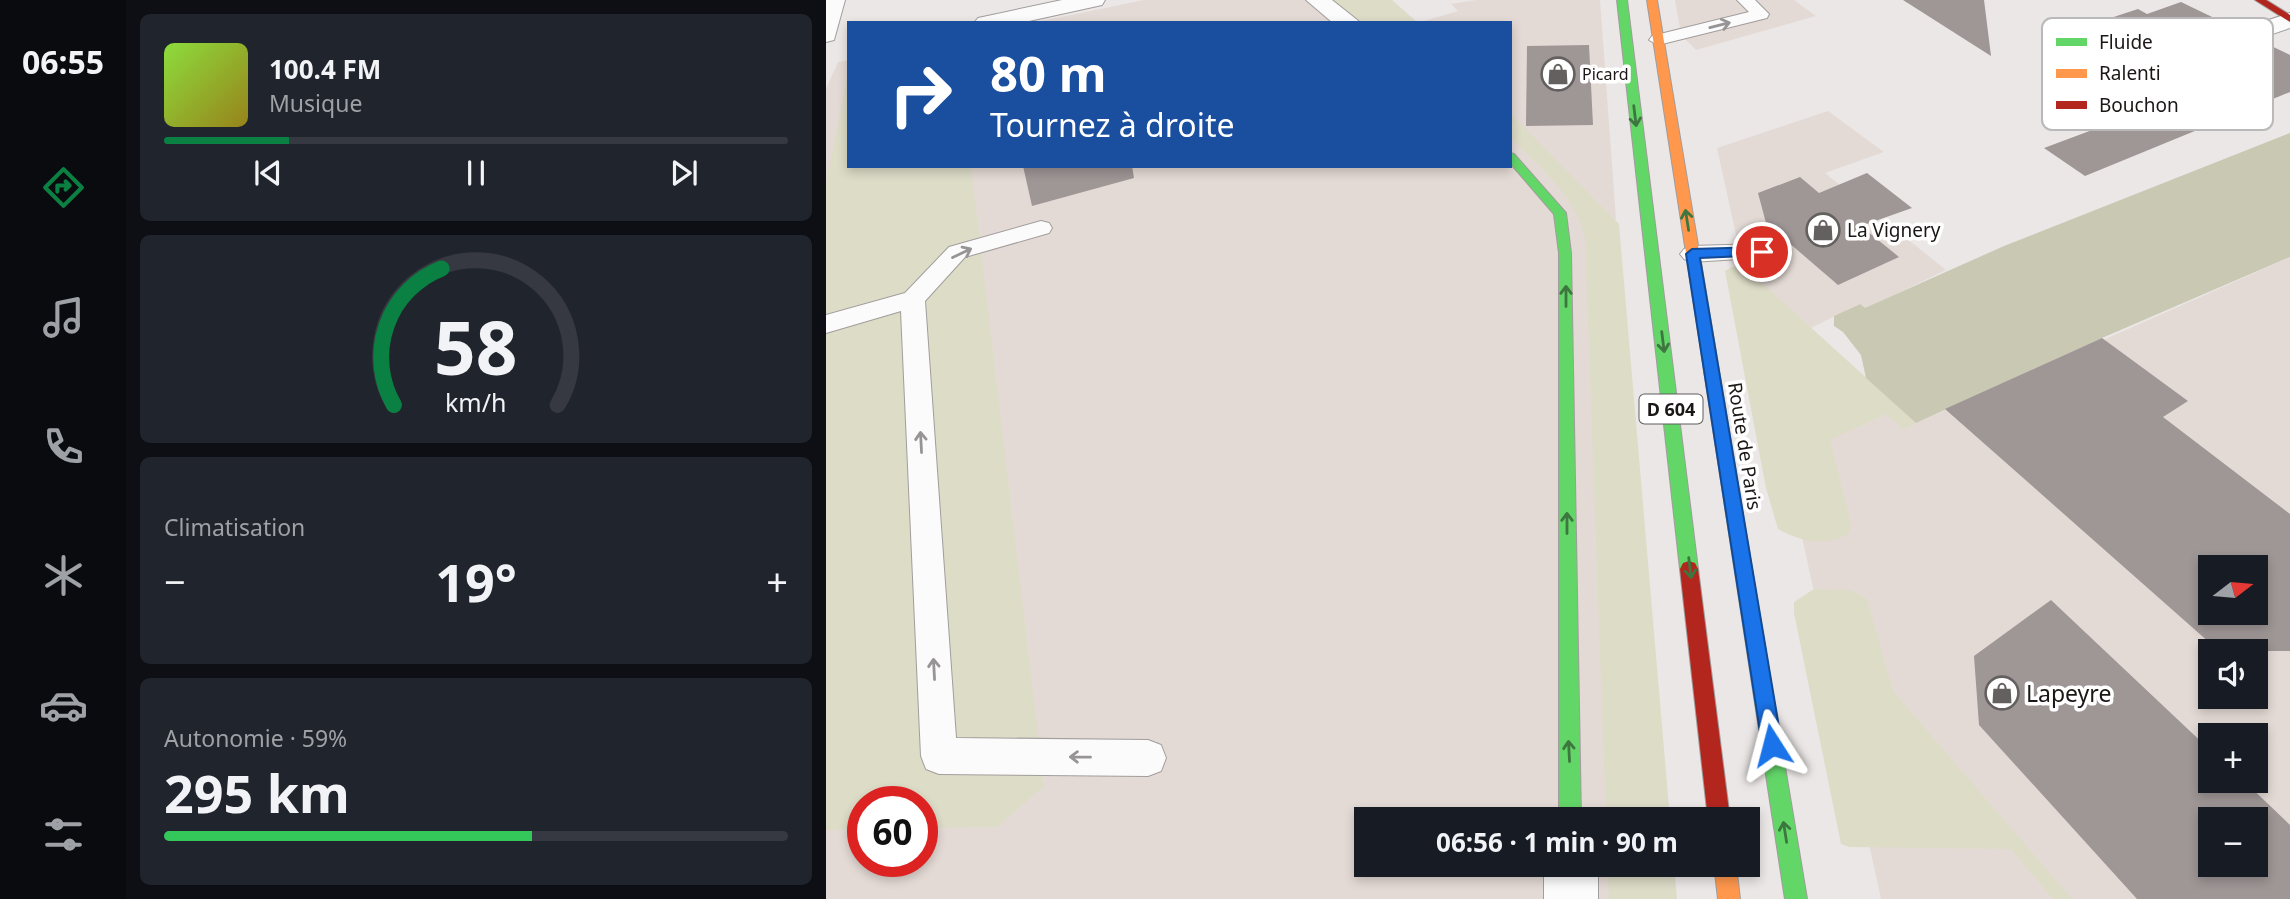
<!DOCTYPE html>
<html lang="fr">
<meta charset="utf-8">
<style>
body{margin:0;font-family:"Noto Sans",sans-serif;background:#20242c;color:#f1f3f6;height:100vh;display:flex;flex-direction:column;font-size:26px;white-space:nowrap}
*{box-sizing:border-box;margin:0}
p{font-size:23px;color:#9ea1a6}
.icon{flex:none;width:38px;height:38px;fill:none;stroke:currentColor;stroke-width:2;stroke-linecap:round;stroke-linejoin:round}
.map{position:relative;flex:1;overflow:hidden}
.panel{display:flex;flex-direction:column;gap:14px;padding:14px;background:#0d0f14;width:700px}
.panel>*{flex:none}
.hud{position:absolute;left:21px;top:21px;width:665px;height:147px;border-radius:0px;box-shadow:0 4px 10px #0003;background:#1a4fa0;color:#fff;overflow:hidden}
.needle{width:46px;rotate:74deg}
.buttons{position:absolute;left:1372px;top:555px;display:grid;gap:14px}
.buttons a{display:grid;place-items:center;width:70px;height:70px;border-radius:0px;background:#171b24;box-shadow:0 4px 10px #0003;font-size:35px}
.speed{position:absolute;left:21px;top:786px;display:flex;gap:14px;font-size:35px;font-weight:700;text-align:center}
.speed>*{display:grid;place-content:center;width:91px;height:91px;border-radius:50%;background:#171b24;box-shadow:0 4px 10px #0003;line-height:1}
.speed .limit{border:10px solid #d22;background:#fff;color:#111}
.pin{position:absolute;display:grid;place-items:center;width:60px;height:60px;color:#fff;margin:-30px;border:4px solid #fff;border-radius:50%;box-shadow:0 2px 7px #0007}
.me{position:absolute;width:77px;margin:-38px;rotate:351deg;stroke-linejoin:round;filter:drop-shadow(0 0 5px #0008)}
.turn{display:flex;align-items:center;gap:24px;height:147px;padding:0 28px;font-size:32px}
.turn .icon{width:91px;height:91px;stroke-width:2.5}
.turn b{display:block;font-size:49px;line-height:60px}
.big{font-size:52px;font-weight:700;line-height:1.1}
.panel .widget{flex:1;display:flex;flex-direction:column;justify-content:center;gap:10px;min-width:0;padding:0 24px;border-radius:10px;background:#20242c}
.panel .dial{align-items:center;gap:0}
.dial svg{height:182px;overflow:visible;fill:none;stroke:#363941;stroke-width:7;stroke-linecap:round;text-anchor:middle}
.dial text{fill:#f1f3f6;stroke:none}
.song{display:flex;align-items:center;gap:21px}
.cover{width:84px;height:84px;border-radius:10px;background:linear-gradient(135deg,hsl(90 70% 55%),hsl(50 70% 35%))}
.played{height:7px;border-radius:4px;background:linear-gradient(90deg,#0b8043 20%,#363941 20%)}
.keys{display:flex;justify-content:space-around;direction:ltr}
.heat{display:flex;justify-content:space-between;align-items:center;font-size:38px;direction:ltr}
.charge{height:10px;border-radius:5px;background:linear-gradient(90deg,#34c759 59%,#363941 0)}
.trip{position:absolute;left:528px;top:807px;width:406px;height:70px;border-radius:0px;background:#171b24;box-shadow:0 4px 10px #0003;font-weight:700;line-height:70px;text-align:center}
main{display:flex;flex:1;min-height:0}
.tabs{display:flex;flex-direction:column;width:126px;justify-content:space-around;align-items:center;background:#090b0e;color:#9ea1a6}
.tabs .icon{width:49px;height:49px}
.tabs .selected{color:#0b8043}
.tabs b{font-size:32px;color:#f1f3f6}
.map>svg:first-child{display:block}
</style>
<main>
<nav class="tabs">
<b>06:55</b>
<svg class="icon selected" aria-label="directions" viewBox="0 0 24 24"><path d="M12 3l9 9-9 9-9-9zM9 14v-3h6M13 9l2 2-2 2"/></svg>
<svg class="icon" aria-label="music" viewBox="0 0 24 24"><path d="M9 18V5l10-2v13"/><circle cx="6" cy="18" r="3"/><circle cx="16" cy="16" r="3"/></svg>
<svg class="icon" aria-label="phone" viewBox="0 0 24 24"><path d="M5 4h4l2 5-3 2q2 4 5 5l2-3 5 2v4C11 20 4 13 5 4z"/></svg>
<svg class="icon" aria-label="climate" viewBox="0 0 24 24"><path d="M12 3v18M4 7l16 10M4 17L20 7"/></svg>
<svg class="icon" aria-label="car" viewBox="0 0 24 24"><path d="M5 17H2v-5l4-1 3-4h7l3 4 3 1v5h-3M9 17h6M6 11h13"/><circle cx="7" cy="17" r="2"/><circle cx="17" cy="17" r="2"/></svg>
<svg class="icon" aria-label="filters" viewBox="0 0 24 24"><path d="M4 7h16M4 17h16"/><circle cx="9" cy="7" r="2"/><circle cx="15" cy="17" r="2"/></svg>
</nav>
<section class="panel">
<div class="widget">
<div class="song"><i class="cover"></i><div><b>100.4 FM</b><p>Musique</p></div></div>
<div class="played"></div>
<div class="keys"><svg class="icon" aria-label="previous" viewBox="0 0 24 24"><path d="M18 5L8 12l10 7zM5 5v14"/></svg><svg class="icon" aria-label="pause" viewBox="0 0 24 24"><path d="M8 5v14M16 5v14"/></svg><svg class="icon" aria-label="next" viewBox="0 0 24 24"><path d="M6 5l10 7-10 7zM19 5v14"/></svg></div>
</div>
<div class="widget dial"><svg viewBox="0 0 100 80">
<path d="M14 69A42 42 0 1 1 86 69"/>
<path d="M14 69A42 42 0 0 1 35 9" stroke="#0b8043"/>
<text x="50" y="56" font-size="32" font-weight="700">58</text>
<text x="50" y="72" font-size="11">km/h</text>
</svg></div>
<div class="widget"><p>Climatisation</p>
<div class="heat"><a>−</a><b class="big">19°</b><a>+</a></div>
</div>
<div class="widget"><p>Autonomie · 59%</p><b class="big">295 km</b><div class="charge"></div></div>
</section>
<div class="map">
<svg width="1464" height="899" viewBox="0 0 1464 899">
<rect width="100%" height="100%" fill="#ebe7e6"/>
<!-- built -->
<g fill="#e4dad5" fill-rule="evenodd">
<polygon points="318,0 491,0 523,23 206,23"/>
<path d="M650,0H774L790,219L765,236L787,819H541V864L789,865L790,899H0V89L12,62L23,60V166H684V23H591L632,11L625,4ZM37,802H96V861H37Z"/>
<polygon points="849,0 968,0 990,16 870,50 855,35"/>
<path d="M1002,111L1058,152L999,173L1120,270L1039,309L1033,304L985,328L1090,423L1464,257V899H1055L891,148ZM1384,567H1430V612H1384ZM1384,651H1430V696H1384ZM1384,735H1430V780H1384ZM1384,819H1430V864H1384Z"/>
</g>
<!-- green -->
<g fill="#dddcc7">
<polygon points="504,0 566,0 592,23 538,23"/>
<polygon points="23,68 23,166 145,166 218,786 171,827 96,828 96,802 37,802 37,829 0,830 0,183"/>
<path d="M684,113L793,224L844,819H780L759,237C748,194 715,168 684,138Z"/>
<path d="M906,267H918L1090,423L1077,429L1060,414L1004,440L1025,524L1023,533C1002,548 973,541 952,529L940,488L899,271Z"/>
<polygon points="988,589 1024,590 1041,599 1067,691 1246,899 1227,899 1185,849 1023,847 1015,844 968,613 968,602"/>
<polygon points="781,865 848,865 851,899 783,899"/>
</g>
<!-- forest -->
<polygon fill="#c9c8b3" points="1464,133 1464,257 1276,338 1090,423 1040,378 1035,355 1017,332 1008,326 1008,316 1034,304 1039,308 1178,246"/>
<!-- building -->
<g fill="#9f9696" fill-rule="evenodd">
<polygon points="1077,0 1158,0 1165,56"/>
<polygon points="1355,2 1409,28 1302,63 1245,31 1312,9 1321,14"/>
<polygon points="1435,41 1464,55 1464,92 1259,176 1218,148 1360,95 1327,77"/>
<polygon points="763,45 767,125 700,126 701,46"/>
<polygon points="197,166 306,166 308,178 206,206"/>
<polygon points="1041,173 1086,208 1035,226 1073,257 1012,285 940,223 932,193 974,177 993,193"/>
<path d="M1276,338L1362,401L1337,417L1464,514V651H1393L1119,409ZM1384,567H1430V612H1384Z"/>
<path d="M1225,600L1384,750V780H1417L1464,825V899H1311L1153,725L1148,656ZM1384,819H1430V864H1384Z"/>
</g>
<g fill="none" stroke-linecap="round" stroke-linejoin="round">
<defs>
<g id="lane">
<polygon points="911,0 929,0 943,14 941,18 832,45 823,40 826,36 923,12"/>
<polygon points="215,221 223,223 226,228 223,233 139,257 99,301 130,738 322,740 335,745 340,758 335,771 322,776 113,774 100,769 95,756 75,311 0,333 0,315 79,293 123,247"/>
<polygon points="936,244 944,247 947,252 944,257 866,262 858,259 854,254 858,249 866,246"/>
</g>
<g id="street">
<polygon points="0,0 19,0 8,40 0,42"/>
<polygon points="236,0 279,0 276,5 194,23 148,23 152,18"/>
<polygon points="480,0 506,0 535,23 507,23"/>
<polygon points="1464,13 1464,28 1252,100 1234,100 1230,94 1234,88"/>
<rect x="718" y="864" width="54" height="35"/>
</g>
<g id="fast">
<polygon points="791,0 801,0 872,569 869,575 863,577 857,575 854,569"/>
<polygon points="684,153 688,154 740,213 745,253 755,819 733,819 733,253 728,214 684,163"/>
<polygon points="876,306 883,311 981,899 959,899 869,311"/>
</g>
<g id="slow">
<polygon points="821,0 831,0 883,311 876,316 869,311"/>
<polygon points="888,864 910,864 914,899 892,899"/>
</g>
<g id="jam">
<polygon points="1429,0 1440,0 1464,15 1464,22"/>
<polygon points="863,561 869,563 872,569 904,819 882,819 854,569 857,563"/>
</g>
</defs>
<!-- lane casing -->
<use href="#lane" stroke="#a19d9c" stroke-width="2"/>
<!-- street casing -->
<use href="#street" stroke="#a19d9c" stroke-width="2"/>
<!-- fast casing -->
<use href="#fast" stroke="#a19d9c" stroke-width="2"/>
<!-- slow casing -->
<use href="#slow" stroke="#a19d9c" stroke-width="2"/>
<!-- jam casing -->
<use href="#jam" stroke="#a19d9c" stroke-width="2"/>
<!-- lane -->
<use href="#lane" fill="#fcfbfb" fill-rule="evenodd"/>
<!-- street -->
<use href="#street" fill="#fcfbfb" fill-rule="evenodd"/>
<!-- fast -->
<use href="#fast" fill="#63d668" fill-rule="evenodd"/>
<!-- slow -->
<use href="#slow" fill="#ff974d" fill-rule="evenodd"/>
<!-- jam -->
<use href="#jam" fill="#b3261e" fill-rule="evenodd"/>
</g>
<!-- one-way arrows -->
<defs><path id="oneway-shaft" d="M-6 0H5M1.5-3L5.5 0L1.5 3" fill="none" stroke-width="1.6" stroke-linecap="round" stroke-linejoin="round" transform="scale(1.75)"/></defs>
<g stroke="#969494">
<use href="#oneway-shaft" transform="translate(894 25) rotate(-14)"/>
<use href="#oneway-shaft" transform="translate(136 253) rotate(-26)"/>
<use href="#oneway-shaft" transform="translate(95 442) rotate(-93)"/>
<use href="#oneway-shaft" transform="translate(108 669) rotate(-93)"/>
<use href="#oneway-shaft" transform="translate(254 757) rotate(-179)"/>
</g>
<g stroke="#3e763f">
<use href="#oneway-shaft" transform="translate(809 116) rotate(83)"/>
<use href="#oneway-shaft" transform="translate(861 220) rotate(-99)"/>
<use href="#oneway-shaft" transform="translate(740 296) rotate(-90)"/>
<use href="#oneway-shaft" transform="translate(837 342) rotate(83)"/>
<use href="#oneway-shaft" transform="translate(741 523) rotate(-90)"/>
<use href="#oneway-shaft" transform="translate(864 568) rotate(83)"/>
<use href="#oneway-shaft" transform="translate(743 751) rotate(-93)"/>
<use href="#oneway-shaft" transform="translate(959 832) rotate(-99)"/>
</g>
<!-- route -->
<polygon fill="#1a73e8" stroke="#114b97" stroke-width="2" points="936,247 941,249 941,255 874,258 956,745 953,752 946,755 939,752 936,745 860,254 866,249"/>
<!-- icons -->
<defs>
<symbol id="shop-ring" viewBox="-11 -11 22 22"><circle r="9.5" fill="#fff" stroke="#63605f" stroke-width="1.5"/><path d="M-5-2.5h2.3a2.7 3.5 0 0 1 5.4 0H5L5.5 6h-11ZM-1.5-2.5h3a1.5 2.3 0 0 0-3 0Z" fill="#63605f"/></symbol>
</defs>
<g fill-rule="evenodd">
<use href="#shop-ring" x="713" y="55" width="38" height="38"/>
<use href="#shop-ring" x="978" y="211" width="38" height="38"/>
<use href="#shop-ring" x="1157" y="674" width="38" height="38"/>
</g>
<g text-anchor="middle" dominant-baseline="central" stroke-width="7" stroke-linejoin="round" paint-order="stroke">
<!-- far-poi labels -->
<g font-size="16" fill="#1a1716" stroke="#fff" text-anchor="start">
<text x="756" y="74">Picard</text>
</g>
<!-- shield labels -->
<rect fill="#fff" stroke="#5f5d5c" stroke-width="2" x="813.5" y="394.5" width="63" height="29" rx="5"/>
<g font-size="18" font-weight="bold" fill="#1a1716">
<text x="845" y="409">D 604</text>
</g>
<!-- poi labels -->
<g font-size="19" fill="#1a1716" stroke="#fff" text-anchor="start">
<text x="1021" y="230">La Vignery</text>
</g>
<!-- street labels -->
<g font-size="19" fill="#1a1716" stroke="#fff">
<text transform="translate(919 446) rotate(81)">Route de Paris</text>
</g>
<!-- near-poi labels -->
<g font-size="23" fill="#1a1716" stroke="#fff" text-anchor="start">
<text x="1200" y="693">Lapeyre</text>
</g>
</g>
<!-- legend -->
<rect x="1216" y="18" width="231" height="112" rx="10" fill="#fff" stroke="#bab9b9" stroke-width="2"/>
<rect x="1230" y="38" width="31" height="8" fill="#63d668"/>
<rect x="1230" y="69" width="31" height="9" fill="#ff974d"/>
<rect x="1230" y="101" width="31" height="8" fill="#b3261e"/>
<g font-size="19" fill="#1a1716">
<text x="1273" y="49">Fluide</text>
<text x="1273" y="80">Ralenti</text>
<text x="1273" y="112">Bouchon</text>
</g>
</svg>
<div class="buttons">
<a><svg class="needle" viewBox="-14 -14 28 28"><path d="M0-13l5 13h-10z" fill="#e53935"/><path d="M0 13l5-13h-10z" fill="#9ea1a6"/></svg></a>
<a><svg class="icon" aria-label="sound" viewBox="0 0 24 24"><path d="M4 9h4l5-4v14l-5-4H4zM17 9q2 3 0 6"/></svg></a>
<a>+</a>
<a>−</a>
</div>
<div class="speed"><div class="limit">60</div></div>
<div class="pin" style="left:936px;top:252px;background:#d93025"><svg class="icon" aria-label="arrive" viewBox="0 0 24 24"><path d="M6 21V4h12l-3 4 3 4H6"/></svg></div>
<svg class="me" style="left:946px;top:745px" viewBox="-20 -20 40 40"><path d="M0-17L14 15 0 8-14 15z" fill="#1a73e8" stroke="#fff" stroke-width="4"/></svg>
<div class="trip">06:56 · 1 min · 90 m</div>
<div class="hud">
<div class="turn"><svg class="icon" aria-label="right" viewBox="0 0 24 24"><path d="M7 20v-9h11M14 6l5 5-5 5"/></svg><div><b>80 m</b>Tournez à droite</div></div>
</div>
</div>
</main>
